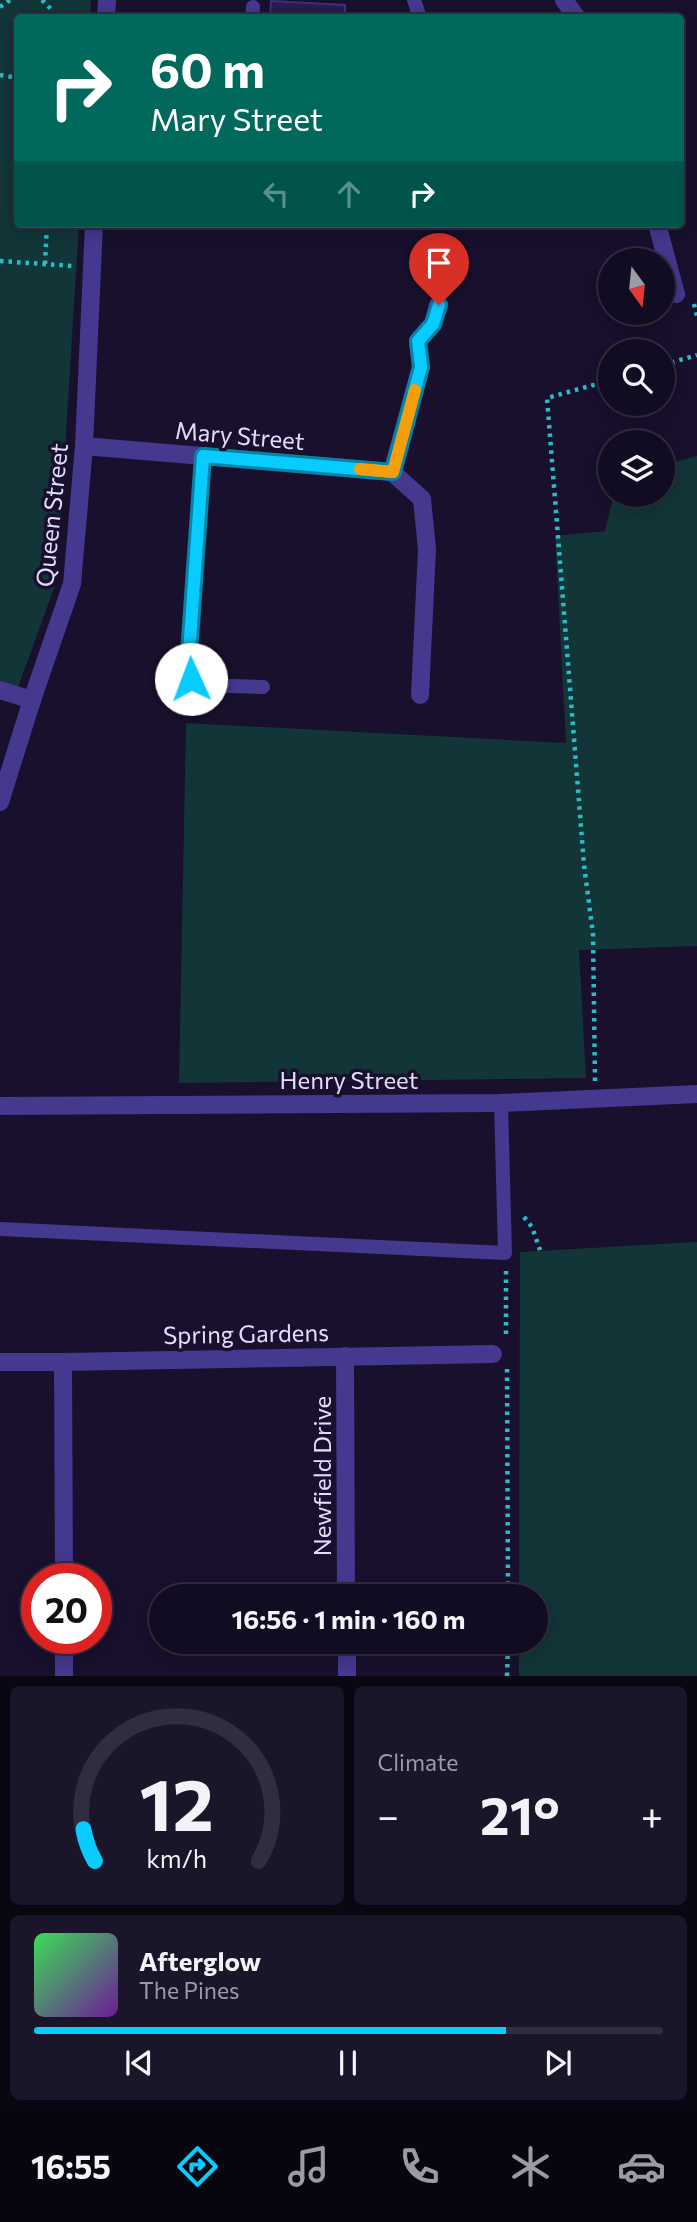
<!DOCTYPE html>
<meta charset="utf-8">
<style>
body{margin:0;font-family:Commissioner,sans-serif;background:#1b152a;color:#f1f3f6;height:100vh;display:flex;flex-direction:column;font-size:26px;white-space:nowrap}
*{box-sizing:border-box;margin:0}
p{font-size:23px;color:#9c9ba5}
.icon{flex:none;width:38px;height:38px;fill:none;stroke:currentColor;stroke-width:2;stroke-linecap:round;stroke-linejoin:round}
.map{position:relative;height:1676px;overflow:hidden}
.details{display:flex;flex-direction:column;gap:10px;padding:10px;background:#0a0713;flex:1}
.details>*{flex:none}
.hud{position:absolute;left:14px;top:14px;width:670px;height:214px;border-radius:7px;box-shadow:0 4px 18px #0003,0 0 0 2px #312c40;background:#00695c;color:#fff;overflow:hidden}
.needle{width:46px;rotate:165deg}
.buttons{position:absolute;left:598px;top:248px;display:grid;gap:14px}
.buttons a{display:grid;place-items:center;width:77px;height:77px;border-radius:50%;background:#120c22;box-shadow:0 4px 18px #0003,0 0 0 2px #312c40;font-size:35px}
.speed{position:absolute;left:21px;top:1563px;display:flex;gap:14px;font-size:35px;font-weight:700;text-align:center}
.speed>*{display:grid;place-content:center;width:91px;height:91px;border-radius:50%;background:#120c22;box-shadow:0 4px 18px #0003,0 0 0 2px #312c40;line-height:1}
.speed .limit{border:10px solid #d22;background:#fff;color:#111}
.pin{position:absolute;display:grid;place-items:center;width:60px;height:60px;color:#fff;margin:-72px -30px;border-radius:50% 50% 50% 0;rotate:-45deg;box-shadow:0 0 7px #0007}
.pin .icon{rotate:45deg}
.me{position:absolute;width:77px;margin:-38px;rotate:358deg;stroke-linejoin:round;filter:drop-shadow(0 0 5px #0008)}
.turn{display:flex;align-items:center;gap:24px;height:147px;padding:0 21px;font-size:32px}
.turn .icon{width:91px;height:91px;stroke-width:2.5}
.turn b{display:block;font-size:49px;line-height:60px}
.lanes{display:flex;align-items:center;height:66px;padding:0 21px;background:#0003;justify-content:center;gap:35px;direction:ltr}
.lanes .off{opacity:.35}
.big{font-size:52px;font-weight:700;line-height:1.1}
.details .card{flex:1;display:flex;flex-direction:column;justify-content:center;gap:10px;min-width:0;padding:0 24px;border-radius:10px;background:#1b152a}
.details .dial{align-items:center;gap:0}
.dial svg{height:182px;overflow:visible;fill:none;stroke:#312c40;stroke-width:7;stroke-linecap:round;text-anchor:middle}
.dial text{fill:#f1f3f6;stroke:none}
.song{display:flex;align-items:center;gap:21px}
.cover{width:84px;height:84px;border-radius:10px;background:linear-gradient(135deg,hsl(130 70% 55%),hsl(280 70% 35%))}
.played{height:7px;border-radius:4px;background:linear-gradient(90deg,#08cbff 75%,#312c40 75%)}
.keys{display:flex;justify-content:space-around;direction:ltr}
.heat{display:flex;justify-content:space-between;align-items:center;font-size:38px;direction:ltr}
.details .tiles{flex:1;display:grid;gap:10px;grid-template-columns:1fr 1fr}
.card:last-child{grid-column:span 2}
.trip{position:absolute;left:149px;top:1584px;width:399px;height:70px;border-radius:35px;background:#120c22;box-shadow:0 4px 18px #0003,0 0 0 2px #312c40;font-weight:700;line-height:70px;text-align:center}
.dock{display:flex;height:112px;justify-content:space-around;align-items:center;background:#07050e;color:#9c9ba5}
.dock .icon{width:49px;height:49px}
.dock .current{color:#08cbff}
.dock b{font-size:32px;color:#f1f3f6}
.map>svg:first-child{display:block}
</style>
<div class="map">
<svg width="697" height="1676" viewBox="0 0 697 1676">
<rect width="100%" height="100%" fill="#18102d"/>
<!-- green -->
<g fill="#123538">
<polygon points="0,0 91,0 90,17 18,18 18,224 79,224 57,580 17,690 0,684"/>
<polygon points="697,456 697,946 579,950 586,1078 179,1083 186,723 566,743 555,536 605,531 614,495 663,495 663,465"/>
<polygon points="697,1242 697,1676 519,1676 519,1642 536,1642 536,1596 519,1596 520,1252"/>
</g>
<!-- building -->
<polygon fill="#2b1b4f" stroke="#442c7d" stroke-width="2" points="271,1 345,5 345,18 270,18"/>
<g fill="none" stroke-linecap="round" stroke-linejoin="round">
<!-- path -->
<g stroke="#29bec6" stroke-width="4.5" stroke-dasharray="3.5 5" stroke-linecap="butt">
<polyline points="42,0 53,11 54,18"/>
<polyline points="0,7 10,0"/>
<polyline points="0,75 18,78"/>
<polyline points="0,261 73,266"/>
<polyline points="45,264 47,224"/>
<polyline points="694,304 697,316"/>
<polyline points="663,365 697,355"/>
<polyline points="595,1081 593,934 584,865 547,398 611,380"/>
<polyline points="524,1217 532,1227 540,1250"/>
<polyline points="506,1271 506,1339"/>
<polyline points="507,1369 508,1596"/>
<polyline points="507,1676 508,1642"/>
</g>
<!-- service -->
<g stroke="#45388f" stroke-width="14">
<polyline points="414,0 420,18"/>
<polyline points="252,18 253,7"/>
<polyline points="203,456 188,667 191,679 199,685 263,687"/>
<polyline points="0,1229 505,1253 501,1103"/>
</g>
<!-- minor -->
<g stroke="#45388f" stroke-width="18">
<polyline points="564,0 577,18"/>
<polyline points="657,224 676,294"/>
<polyline points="84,446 392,472"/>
<polyline points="0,690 32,700"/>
<polyline points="420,695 427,549 422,499 392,472 421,367 418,341 433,324 438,305"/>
<polyline points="0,1106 501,1103 697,1094"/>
<polyline points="345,1356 346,1596"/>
<polyline points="0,1362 63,1362 493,1354"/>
<polyline points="63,1362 64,1578"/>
<polyline points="64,1638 64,1676"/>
<polyline points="347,1642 347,1676"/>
</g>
<!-- tertiary -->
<g stroke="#45388f" stroke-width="18">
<polyline points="106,18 107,0"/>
<polyline points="0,802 32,700 72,584 84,446 94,224"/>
</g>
</g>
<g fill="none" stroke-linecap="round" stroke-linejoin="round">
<defs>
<polyline id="route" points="191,679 188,667 203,456 393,472 421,367 418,341 433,324 439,305"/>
</defs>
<!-- route casing -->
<use href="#route" stroke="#0584a6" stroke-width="18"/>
<!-- route -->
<use href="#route" stroke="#08cbff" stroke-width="12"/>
<!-- slow -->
<polyline stroke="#f59e0b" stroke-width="12" points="360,469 393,472 415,390"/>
</g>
<g text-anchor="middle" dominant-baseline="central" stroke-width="7" stroke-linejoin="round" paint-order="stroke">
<!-- street labels -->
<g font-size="24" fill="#e4dcff" stroke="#18102d">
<text transform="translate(240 435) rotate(5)">Mary Street</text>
<text transform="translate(51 515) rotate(-84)">Queen Street</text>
<text x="349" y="1079">Henry Street</text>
<text transform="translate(246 1333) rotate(-1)">Spring Gardens</text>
<text transform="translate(321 1476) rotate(-90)">Newfield Drive</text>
</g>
</g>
</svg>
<div class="buttons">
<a><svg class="needle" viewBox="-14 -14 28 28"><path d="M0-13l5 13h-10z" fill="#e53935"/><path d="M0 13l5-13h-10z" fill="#9c9ba5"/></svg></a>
<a><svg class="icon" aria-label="search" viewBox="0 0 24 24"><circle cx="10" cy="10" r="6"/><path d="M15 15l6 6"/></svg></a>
<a><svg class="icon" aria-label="layers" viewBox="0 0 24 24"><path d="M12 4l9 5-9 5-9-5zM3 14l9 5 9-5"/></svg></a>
</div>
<div class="speed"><div class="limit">20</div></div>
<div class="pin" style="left:439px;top:305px;background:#d93025"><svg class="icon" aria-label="arrive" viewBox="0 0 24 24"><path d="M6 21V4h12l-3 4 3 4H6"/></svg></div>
<svg class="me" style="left:191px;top:679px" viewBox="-20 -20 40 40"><circle r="19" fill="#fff"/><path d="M0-13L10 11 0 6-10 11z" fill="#08cbff"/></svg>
<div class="trip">16:56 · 1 min · 160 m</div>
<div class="hud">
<div class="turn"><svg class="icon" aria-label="right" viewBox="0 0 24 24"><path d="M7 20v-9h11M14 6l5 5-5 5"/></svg><div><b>60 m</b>Mary Street</div></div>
<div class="lanes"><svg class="icon off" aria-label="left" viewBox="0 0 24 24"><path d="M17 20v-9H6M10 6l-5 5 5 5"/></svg><svg class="icon off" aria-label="ahead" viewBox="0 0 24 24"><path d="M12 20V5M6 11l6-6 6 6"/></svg><svg class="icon" aria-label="right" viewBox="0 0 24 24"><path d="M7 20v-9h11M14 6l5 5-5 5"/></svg></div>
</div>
</div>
<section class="details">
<div class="tiles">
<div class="card dial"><svg viewBox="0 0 100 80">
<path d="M14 69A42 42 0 1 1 86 69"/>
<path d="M14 69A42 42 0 0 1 9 55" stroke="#08cbff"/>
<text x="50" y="56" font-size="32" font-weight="700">12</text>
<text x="50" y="72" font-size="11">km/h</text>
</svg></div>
<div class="card"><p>Climate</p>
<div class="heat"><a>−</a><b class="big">21°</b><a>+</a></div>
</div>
<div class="card">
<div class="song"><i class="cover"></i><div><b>Afterglow</b><p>The Pines</p></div></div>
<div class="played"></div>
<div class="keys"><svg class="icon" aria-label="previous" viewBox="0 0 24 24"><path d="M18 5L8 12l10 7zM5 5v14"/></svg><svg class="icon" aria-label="pause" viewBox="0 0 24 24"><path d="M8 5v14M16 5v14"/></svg><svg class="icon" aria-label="next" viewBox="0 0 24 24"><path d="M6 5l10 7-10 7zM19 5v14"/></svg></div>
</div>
</div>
</section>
<nav class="dock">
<b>16:55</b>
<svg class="icon current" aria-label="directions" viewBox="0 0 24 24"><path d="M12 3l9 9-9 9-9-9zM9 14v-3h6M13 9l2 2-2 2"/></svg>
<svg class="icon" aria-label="music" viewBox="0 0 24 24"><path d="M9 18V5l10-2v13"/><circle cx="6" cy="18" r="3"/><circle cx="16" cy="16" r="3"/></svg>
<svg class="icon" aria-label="phone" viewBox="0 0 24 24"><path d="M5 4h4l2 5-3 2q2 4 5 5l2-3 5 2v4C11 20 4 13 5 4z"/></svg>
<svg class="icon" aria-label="climate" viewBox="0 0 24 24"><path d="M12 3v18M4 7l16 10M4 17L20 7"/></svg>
<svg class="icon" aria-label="car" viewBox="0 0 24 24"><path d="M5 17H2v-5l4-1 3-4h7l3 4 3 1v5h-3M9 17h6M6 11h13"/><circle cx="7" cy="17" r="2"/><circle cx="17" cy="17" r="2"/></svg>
</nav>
